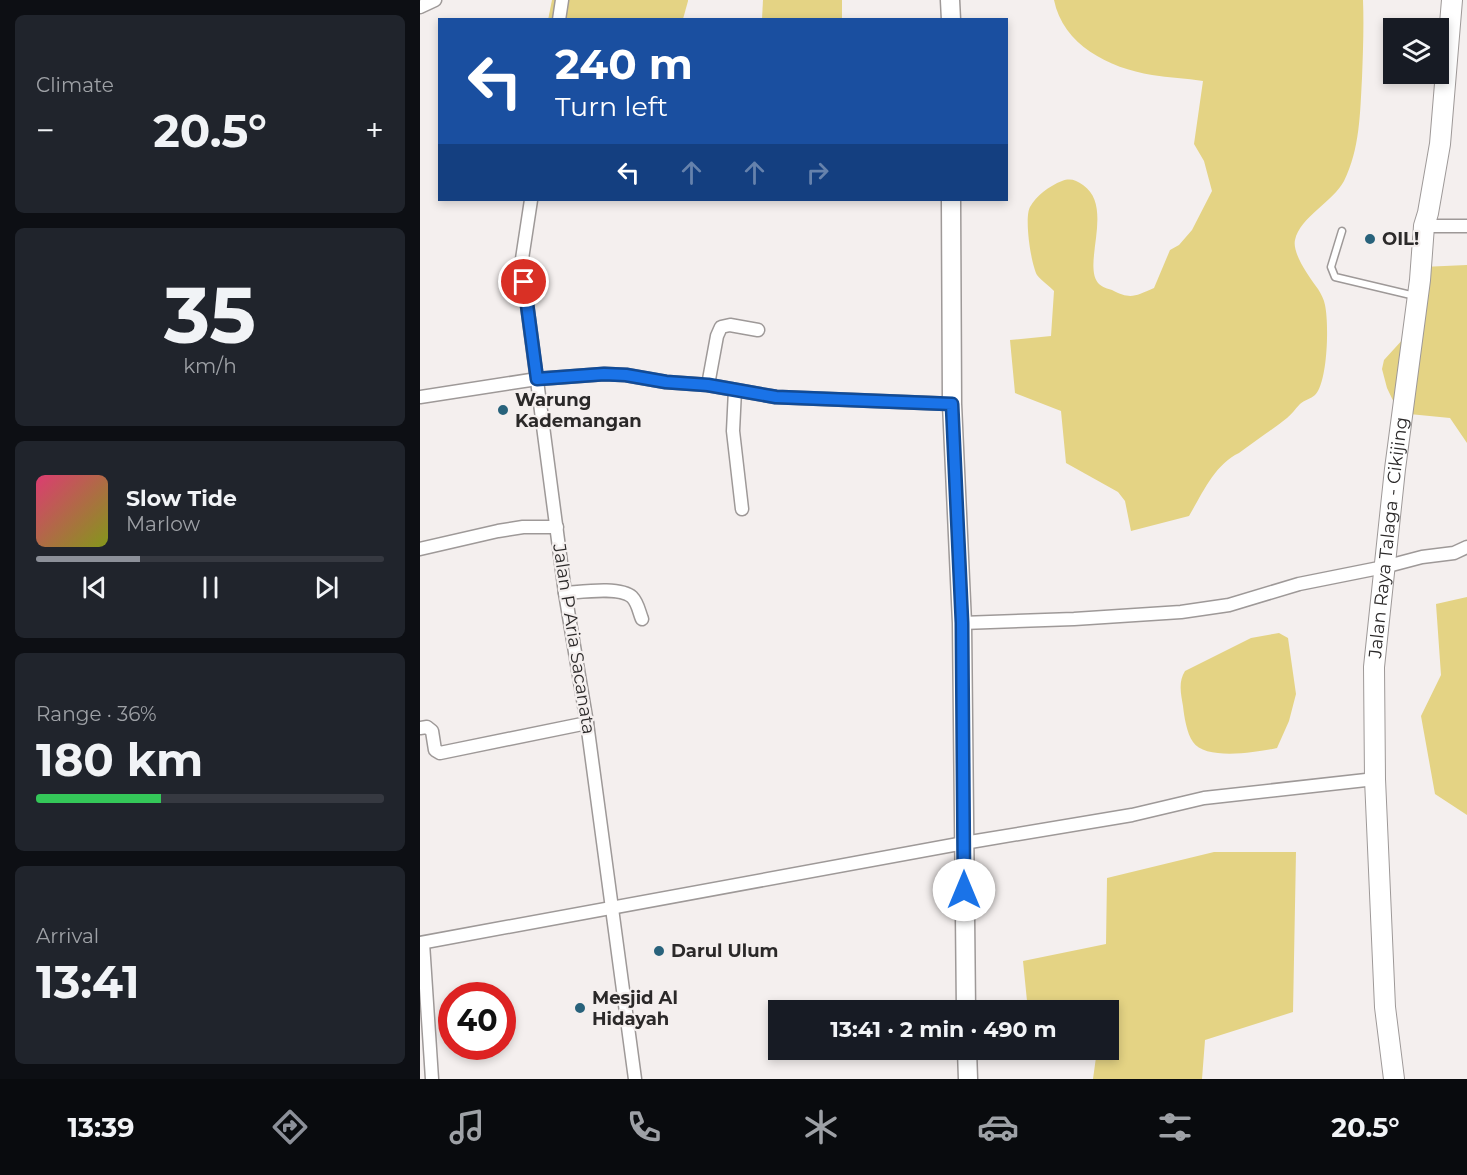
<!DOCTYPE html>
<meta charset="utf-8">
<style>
body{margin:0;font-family:Montserrat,sans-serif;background:#20242c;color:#f1f3f6;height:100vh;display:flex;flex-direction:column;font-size:22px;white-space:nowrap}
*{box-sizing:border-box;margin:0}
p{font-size:20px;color:#9ea1a6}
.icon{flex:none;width:33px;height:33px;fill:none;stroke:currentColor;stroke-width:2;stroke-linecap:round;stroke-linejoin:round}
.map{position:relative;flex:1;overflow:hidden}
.sheet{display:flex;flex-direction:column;gap:15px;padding:15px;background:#0d0f14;width:420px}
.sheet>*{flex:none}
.hud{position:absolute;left:18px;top:18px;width:570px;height:183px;border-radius:0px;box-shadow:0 3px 9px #0003;background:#1a4fa0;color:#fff;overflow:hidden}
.buttons{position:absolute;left:963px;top:18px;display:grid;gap:12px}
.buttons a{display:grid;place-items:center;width:66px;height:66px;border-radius:0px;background:#171b24;box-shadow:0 3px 9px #0003;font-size:30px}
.speed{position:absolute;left:18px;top:982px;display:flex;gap:12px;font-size:30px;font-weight:700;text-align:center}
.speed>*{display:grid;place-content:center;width:78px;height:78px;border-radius:50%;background:#171b24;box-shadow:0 3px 9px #0003;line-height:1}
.speed .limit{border:9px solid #d22;background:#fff;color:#111}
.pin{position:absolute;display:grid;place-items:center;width:51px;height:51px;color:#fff;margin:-26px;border:3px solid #fff;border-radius:50%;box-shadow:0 2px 6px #0007}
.me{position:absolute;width:66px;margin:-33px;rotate:0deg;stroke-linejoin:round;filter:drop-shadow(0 0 4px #0008)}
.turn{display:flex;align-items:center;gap:21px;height:126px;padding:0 18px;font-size:27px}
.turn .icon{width:78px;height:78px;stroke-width:2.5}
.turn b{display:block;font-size:42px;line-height:51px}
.lanes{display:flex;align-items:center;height:57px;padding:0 18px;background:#0003;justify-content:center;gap:30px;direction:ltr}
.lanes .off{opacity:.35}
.big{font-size:45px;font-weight:700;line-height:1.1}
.sheet .widget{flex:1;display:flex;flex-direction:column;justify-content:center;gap:9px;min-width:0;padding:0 21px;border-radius:9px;background:#20242c}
.sheet .dial{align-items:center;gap:0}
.dial b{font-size:78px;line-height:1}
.song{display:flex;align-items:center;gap:18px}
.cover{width:72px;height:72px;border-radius:9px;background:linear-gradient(135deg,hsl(340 70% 55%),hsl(70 70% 35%))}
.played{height:6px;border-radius:3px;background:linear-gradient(90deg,#8c9099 30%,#363941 30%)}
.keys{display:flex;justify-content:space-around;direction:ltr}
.heat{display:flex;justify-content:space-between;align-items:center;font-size:33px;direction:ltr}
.charge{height:9px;border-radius:4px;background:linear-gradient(90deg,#34c759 36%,#363941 0)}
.trip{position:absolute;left:348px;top:1000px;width:351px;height:60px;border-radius:0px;background:#171b24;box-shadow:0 3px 9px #0003;font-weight:700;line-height:60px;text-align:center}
.tab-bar{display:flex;height:96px;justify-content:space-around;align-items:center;background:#090b0e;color:#9ea1a6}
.tab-bar .icon{width:42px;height:42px}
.tab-bar .selected{color:#8c9099}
.tab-bar b{font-size:27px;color:#f1f3f6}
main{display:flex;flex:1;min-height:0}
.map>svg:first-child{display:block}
</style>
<main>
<section class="sheet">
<div class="widget"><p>Climate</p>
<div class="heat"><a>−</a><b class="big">20.5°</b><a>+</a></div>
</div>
<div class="widget dial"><b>35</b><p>km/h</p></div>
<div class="widget">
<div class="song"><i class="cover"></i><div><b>Slow Tide</b><p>Marlow</p></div></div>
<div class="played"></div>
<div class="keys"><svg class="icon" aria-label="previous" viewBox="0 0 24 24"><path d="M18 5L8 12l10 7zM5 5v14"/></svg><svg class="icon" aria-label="pause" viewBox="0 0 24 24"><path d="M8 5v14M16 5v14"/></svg><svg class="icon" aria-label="next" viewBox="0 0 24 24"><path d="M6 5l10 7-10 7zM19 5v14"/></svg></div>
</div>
<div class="widget"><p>Range · 36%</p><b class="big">180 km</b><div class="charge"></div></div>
<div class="widget"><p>Arrival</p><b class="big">13:41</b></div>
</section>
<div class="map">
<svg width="1047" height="1079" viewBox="0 0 1047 1079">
<rect width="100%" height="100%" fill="#f4efee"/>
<!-- green -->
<g fill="#e4d384">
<polygon points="132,0 268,0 268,1 263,19 128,20"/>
<polygon points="343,0 422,0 422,19 342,19"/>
<path d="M634,0H943C944,26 943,52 942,78C940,113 940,149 924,181C913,202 880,217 875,240C872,254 890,278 898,289C901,294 904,299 905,305C909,323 908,382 895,395C891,399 884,400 880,404C875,409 872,414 867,418C852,430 835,441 819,453C795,464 782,494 769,516L711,531L705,501L698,492L646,463L641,411L595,393L590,340L631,336L634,291C629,286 621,280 617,275C611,264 604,218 610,207C616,196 629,186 642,181C650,178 656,180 663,185C695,207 661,266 679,284C682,287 688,289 692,290C711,300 715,296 734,288L750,250L759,245L772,230L792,191L784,161L774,144L783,81C766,78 749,78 732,75C689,68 643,45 634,0Z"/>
<polygon points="1047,265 1047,443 1030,418 979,413 967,388 962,369 964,360 995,326 1002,267"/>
<polygon points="1047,597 1047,815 1015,794 1001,716 1021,675 1016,604"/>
<path d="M859,633L868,638L876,694L869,721L857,748C839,752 785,761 773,742C767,734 764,716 763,706C761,694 758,682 765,671L831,638Z"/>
<polygon points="794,852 876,852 873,1012 785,1040 782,1079 673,1079 677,1050 688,1050 688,1011 683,1011 683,1009 665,1011 608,1011 603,961 686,944 687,878"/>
</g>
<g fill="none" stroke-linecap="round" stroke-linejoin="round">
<defs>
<polyline id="lane" points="922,231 911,267 915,277 995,296"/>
<g id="street">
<polyline points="0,7 15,0"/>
<polyline points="139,20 142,0"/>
<polyline points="111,200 102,259 104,282 145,593 167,723 215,1079"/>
<polyline points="1004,226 1047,226"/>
<polyline points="288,385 297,336 301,327 310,325 338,330"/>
<polyline points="315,390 313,431 322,509"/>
<polyline points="0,397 117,379 185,374 206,375 246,382 288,385 356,397 532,404"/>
<polyline points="0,549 78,531 103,527 137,527"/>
<path d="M145,593C161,592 200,586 212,597C218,603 219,612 222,619"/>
<polyline points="542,623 654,619 761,612 809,605 879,584 964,567 1002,557 1034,553 1047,547"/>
<polyline points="0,728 7,727 12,731 15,750 20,753 167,723"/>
<polyline points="0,943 544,843 712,815 784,798 955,779"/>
<polyline points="3,943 12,1079"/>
</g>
<g id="secondary">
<polyline points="530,0 531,20"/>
<polyline points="531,200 532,404 542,623 546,1011"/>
<polyline points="547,1050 548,1079"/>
</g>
<g id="primary">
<path id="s1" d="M974,1079L965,1007L955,779L954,667L975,469L1000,280L1004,226L1008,213L1020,144L1032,0"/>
</g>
</defs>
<!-- lane casing -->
<use href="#lane" stroke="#9e9998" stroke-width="9"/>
<!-- street casing -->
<use href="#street" stroke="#9e9998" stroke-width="15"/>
<!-- secondary casing -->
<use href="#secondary" stroke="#9e9998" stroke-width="21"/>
<!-- primary casing -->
<use href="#primary" stroke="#9e9998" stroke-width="22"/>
<!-- lane -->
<use href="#lane" stroke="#fff" stroke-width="6"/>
<!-- street -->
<use href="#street" stroke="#fff" stroke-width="12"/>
<!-- secondary -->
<use href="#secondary" stroke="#fff" stroke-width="18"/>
<!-- primary -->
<use href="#primary" stroke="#fff" stroke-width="20"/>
</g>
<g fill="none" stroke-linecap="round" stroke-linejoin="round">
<defs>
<polyline id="route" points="104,282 117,379 184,374 206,375 246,382 288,385 356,397 532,404 542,623 544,890"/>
</defs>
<!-- route casing -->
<use href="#route" stroke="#114b97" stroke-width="15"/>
<!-- route -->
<use href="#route" stroke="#1a73e8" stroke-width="10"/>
</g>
<!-- markers -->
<g fill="#28627b" stroke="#f4efee" stroke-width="2">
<circle cx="950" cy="239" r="6"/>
<circle cx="83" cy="410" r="6"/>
<circle cx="239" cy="951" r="6"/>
<circle cx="160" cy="1008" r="6"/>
</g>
<g text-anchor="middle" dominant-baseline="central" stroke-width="4.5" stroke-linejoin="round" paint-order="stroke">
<!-- poi labels -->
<g font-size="18" font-weight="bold" fill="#2b2929" stroke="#f4efee" text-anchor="start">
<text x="962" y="239">OIL!</text>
<text x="95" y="400">Warung<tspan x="95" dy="21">Kademangan</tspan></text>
<text x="251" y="951">Darul Ulum</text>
<text x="172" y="998">Mesjid Al<tspan x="172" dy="21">Hidayah</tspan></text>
</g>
<!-- street labels -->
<g font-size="18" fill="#2b2929" stroke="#f4efee">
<text stroke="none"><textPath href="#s1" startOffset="543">Jalan Raya Talaga - Cikijing</textPath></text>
<text transform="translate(154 639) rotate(81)">Jalan P Aria Sacanata</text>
</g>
</g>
</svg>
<div class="buttons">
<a><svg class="icon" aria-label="layers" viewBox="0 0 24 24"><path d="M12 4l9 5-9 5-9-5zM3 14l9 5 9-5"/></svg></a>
</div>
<div class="speed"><div class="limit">40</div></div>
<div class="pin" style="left:104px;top:282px;background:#d93025"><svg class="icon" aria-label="arrive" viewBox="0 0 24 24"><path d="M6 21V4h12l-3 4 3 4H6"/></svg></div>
<svg class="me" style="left:544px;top:890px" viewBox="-20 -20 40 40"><circle r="19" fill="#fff"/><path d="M0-13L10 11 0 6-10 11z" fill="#1a73e8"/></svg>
<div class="trip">13:41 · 2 min · 490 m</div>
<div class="hud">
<div class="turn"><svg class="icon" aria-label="left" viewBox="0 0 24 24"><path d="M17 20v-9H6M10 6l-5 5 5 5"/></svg><div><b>240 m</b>Turn left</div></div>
<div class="lanes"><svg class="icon" aria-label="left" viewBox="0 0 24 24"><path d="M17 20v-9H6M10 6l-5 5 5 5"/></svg><svg class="icon off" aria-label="ahead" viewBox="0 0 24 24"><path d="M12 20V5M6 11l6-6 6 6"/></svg><svg class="icon off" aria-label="ahead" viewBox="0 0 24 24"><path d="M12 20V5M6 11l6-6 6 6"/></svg><svg class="icon off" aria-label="right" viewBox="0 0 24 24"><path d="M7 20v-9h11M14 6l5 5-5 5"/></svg></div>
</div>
</div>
</main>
<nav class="tab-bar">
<b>13:39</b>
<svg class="icon selected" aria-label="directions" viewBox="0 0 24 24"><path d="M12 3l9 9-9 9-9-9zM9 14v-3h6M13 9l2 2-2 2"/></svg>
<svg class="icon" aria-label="music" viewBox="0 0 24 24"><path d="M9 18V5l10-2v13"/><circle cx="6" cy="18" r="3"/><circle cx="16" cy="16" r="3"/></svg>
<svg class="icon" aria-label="phone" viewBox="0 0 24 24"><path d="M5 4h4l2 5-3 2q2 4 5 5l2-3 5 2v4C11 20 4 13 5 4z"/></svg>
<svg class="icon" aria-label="climate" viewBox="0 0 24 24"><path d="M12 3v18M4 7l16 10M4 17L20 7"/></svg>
<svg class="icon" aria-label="car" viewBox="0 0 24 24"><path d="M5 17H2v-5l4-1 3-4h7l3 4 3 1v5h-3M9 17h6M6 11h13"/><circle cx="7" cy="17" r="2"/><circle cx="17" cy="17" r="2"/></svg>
<svg class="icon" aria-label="filters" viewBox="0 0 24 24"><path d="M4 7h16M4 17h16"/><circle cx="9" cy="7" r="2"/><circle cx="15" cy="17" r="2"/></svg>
<b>20.5°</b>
</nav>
